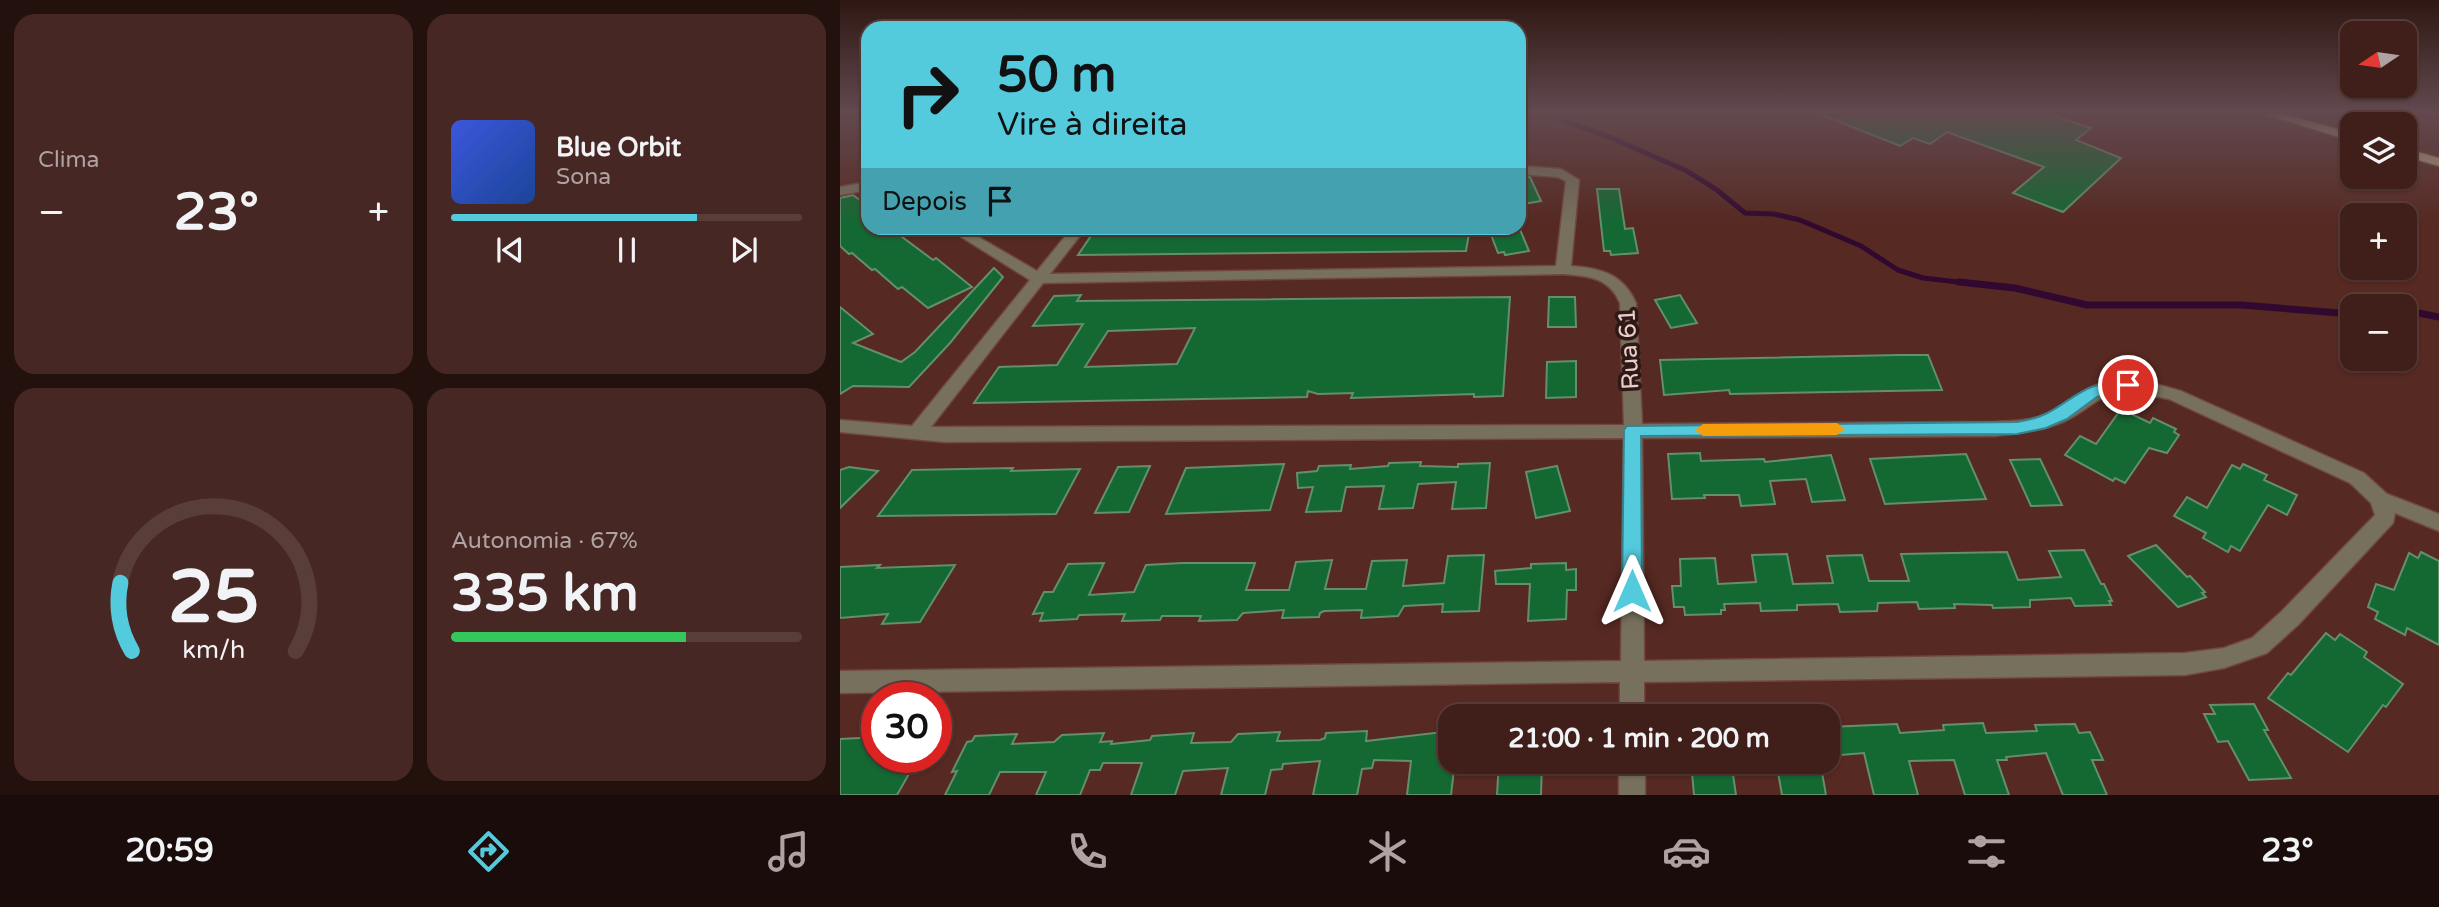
<!DOCTYPE html>
<html lang="pt">
<meta charset="utf-8">
<style>
body{margin:0;font-family:"Varela Round",sans-serif;background:#472723;color:#f1f3f6;height:100vh;display:flex;flex-direction:column;font-size:26px;white-space:nowrap}
*{box-sizing:border-box;margin:0}
p{font-size:23px;color:#aea2a2}
.icon{flex:none;width:38px;height:38px;fill:none;stroke:currentColor;stroke-width:2;stroke-linecap:round;stroke-linejoin:round}
.map{position:relative;flex:1;overflow:hidden}
.drawer{display:flex;flex-direction:column;gap:14px;padding:14px;background:#23110e;width:840px}
.drawer>*{flex:none}
.top-card{position:absolute;left:21px;top:21px;width:665px;height:214px;border-radius:21px;box-shadow:0 2px 5px #0004,0 0 0 2px #593d39;background:#54cadd;color:#111;overflow:hidden}
.needle{width:46px;rotate:257deg}
.fabs{position:absolute;left:1500px;top:21px;display:grid;gap:14px}
.fabs a{display:grid;place-items:center;width:77px;height:77px;border-radius:14px;background:#401f1a;box-shadow:0 2px 5px #0004,0 0 0 2px #593d39;font-size:35px}
.speed{position:absolute;left:21px;top:682px;display:flex;gap:14px;font-size:35px;font-weight:700;text-align:center}
.speed>*{display:grid;place-content:center;width:91px;height:91px;border-radius:50%;background:#401f1a;box-shadow:0 2px 5px #0004,0 0 0 2px #593d39;line-height:1}
.speed .limit{border:10px solid #d22;background:#fff;color:#111}
.pin{position:absolute;display:grid;place-items:center;width:60px;height:60px;color:#fff;margin:-30px;border:4px solid #fff;border-radius:50%;box-shadow:0 2px 7px #0007}
.me{position:absolute;width:77px;margin:-38px;rotate:0deg;stroke-linejoin:round;filter:drop-shadow(0 0 5px #0008)}
.turn{display:flex;align-items:center;gap:24px;height:147px;padding:0 21px;font-size:32px}
.turn .icon{width:91px;height:91px;stroke-width:2.5}
.turn b{display:block;font-size:49px;line-height:60px}
.then{display:flex;align-items:center;height:66px;padding:0 21px;background:#0003;gap:14px;font-size:26px}
.big{font-size:52px;font-weight:800;line-height:1.1}
.drawer .card{flex:1;display:flex;flex-direction:column;justify-content:center;gap:10px;min-width:0;padding:0 24px;border-radius:21px;background:#472723}
.drawer .dial{align-items:center;gap:0}
.dial svg{height:182px;overflow:visible;fill:none;stroke:#593d39;stroke-width:7;stroke-linecap:round;text-anchor:middle}
.dial text{fill:#f1f3f6;stroke:none}
.song{display:flex;align-items:center;gap:21px}
.cover{width:84px;height:84px;border-radius:10px;background:linear-gradient(135deg,hsl(230 70% 55%),hsl(220 70% 35%))}
.played{height:7px;border-radius:4px;background:linear-gradient(90deg,#54cadd 70%,#593d39 70%)}
.keys{display:flex;justify-content:space-around;direction:ltr}
.heat{display:flex;justify-content:space-between;align-items:center;font-size:38px;direction:ltr}
.charge{height:10px;border-radius:5px;background:linear-gradient(90deg,#34c759 67%,#593d39 0)}
.drawer .tiles{flex:1;display:grid;gap:14px;grid-template-columns:repeat(2,1fr)}
.trip{position:absolute;left:598px;top:704px;width:402px;height:70px;border-radius:21px;background:#401f1a;box-shadow:0 2px 5px #0004,0 0 0 2px #593d39;font-weight:800;line-height:70px;text-align:center}
.tab-bar{display:flex;height:112px;justify-content:space-around;align-items:center;background:#1a0c0a;color:#aea2a2}
.tab-bar .icon{width:49px;height:49px}
.tab-bar .active{color:#54cadd}
.tab-bar b{font-size:32px;color:#f1f3f6}
main{display:flex;flex:1;min-height:0}
.map>svg:first-child{display:block}
</style>
<main>
<section class="drawer">
<div class="tiles">
<div class="card"><p>Clima</p>
<div class="heat"><a>−</a><b class="big">23°</b><a>+</a></div>
</div>
<div class="card">
<div class="song"><i class="cover"></i><div><b>Blue Orbit</b><p>Sona</p></div></div>
<div class="played"></div>
<div class="keys"><svg class="icon" aria-label="previous" viewBox="0 0 24 24"><path d="M18 5L8 12l10 7zM5 5v14"/></svg><svg class="icon" aria-label="pause" viewBox="0 0 24 24"><path d="M8 5v14M16 5v14"/></svg><svg class="icon" aria-label="next" viewBox="0 0 24 24"><path d="M6 5l10 7-10 7zM19 5v14"/></svg></div>
</div>
<div class="card dial"><svg viewBox="0 0 100 80">
<path d="M14 69A42 42 0 1 1 86 69"/>
<path d="M14 69A42 42 0 0 1 9 39" stroke="#54cadd"/>
<text x="50" y="56" font-size="32" font-weight="700">25</text>
<text x="50" y="72" font-size="11">km/h</text>
</svg></div>
<div class="card"><p>Autonomia · 67%</p><b class="big">335 km</b><div class="charge"></div></div>
</div>
</section>
<div class="map">
<svg width="1599" height="795" viewBox="0 0 1599 795">
<rect width="100%" height="100%" fill="#562922"/>
<g fill="none" stroke-linecap="round" stroke-linejoin="round">
<!-- stream-far1 -->
<polyline stroke="#31082f" stroke-width="5" points="702,113 772,138 847,171 877,190 905,213 934,214 960,220 1021,246 1058,270 1083,278 1135,284"/>
<!-- stream -->
<g stroke="#31082f" stroke-width="7">
<polyline points="1119,282 1175,288 1247,305 1401,305 1512,314"/>
<polyline points="1564,310 1599,317"/>
</g>
</g>
<!-- building -->
<g fill="#146832" stroke="#648e6c" stroke-width="2" fill-rule="evenodd">
<polygon points="977,113 1205,113 1251,128 1236,140 1281,158 1223,212 1173,193 1204,167 1107,132 1090,144 1073,138 1060,146"/>
<polygon points="679,177 690,177 701,201 679,205"/>
<polygon points="757,189 779,189 785,229 793,228 798,253 771,255 770,251 764,251"/>
<polygon points="13,195 28,206 28,228 50,228 93,260 96,258 132,287 88,308 62,287 58,289 35,269 32,270 12,253 9,254 0,246 0,198"/>
<polygon points="679,227 689,251 665,255 664,252 658,253 650,232"/>
<polygon points="331,228 330,230 630,228 626,251 238,255 255,230"/>
<polygon points="154,268 163,277 110,343 69,387 13,386 0,394 0,307 33,334 13,343 61,362 75,352"/>
<path d="M241,295L237,301L670,297L663,396L634,397V394L511,398L513,393L478,394L468,391L467,397L134,403L159,367L217,365L243,324L193,326L214,296ZM355,328L337,364L245,367L268,331Z"/>
<polygon points="840,295 857,323 831,328 815,300"/>
<polygon points="709,297 735,297 736,327 708,327"/>
<polygon points="1059,355 1088,355 1102,390 890,394 889,390 824,395 820,360"/>
<polygon points="736,361 736,397 706,398 707,362"/>
<polygon points="1281,409 1310,423 1313,418 1336,429 1334,432 1339,435 1327,453 1309,448 1285,483 1275,478 1273,481 1225,455 1240,436 1256,444"/>
<polygon points="860,453 861,461 924,459 925,462 991,455 1005,500 972,502 966,479 930,481 935,504 901,506 899,495 864,495 865,498 832,499 828,454"/>
<polygon points="1126,454 1146,499 1045,504 1030,459"/>
<polygon points="1200,459 1222,505 1191,506 1170,460"/>
<polygon points="581,462 580,466 618,467 618,464 650,463 646,508 612,509 616,482 578,484 573,508 539,509 544,486 506,487 501,511 466,512 473,487 458,488 457,473 477,471 479,466 511,465 510,469 548,466 549,463"/>
<polygon points="444,464 430,510 326,514 346,468"/>
<polygon points="1403,464 1427,475 1424,480 1457,495 1447,515 1428,505 1400,551 1391,546 1388,552 1363,538 1366,533 1334,516 1347,497 1367,508 1392,465 1400,469"/>
<polygon points="310,466 289,512 255,513 278,467"/>
<polygon points="717,466 730,511 696,518 686,472"/>
<polygon points="9,467 38,471 0,508 0,470"/>
<polygon points="173,468 171,471 240,469 216,514 38,516 72,470"/>
<polygon points="1316,545 1347,577 1350,576 1365,592 1362,593 1366,597 1338,607 1288,556"/>
<polygon points="1244,550 1261,584 1264,584 1272,601 1269,601 1271,605 1235,606 1231,598 1190,600 1190,607 1153,608 1152,605 1114,604 1115,608 1079,609 1077,602 1038,603 1037,611 1000,612 998,604 957,605 957,610 921,611 920,603 884,604 885,610 881,610 881,614 845,615 844,607 834,607 832,586 841,586 840,559 875,558 878,584 916,582 912,555 947,554 953,584 993,583 987,556 1022,555 1029,581 1069,581 1061,554 1167,552 1178,580 1221,577 1209,551"/>
<polygon points="1581,552 1599,561 1599,645 1567,628 1565,635 1535,619 1538,612 1528,607 1536,584 1554,590 1569,553 1578,558"/>
<polygon points="644,555 639,611 602,612 603,604 564,606 558,616 521,618 522,610 484,611 480,613 479,617 442,618 444,610 403,613 397,620 359,621 361,616 322,616 320,620 282,621 285,614 239,615 237,619 200,621 203,613 193,614 204,592 213,592 228,564 264,563 249,595 294,592 306,565 342,563 415,563 406,590 449,590 456,562 492,560 485,589 526,589 532,561 567,560 563,586 604,583 608,556"/>
<polygon points="726,563 726,570 736,569 736,590 727,590 726,619 688,621 690,584 656,584 655,571 691,568 691,564"/>
<polygon points="40,565 37,568 115,565 80,622 42,624 48,614 0,618 0,567"/>
<polygon points="1486,633 1495,640 1500,634 1527,652 1524,657 1563,684 1546,707 1543,705 1508,752 1428,698 1448,673 1451,675"/>
<polygon points="1414,704 1428,730 1424,730 1451,778 1409,780 1388,741 1378,742 1364,714 1375,714 1370,705"/>
<polygon points="1143,723 1146,733 1197,731 1195,725 1235,724 1239,733 1250,732 1263,760 1252,760 1267,795 1223,795 1206,753 1166,757 1167,760 1157,760 1169,795 1125,795 1114,760 1069,761 1078,795 1034,795 1024,753 989,756 989,727 1057,724 1060,733 1104,730 1103,725"/>
<polygon points="527,731 526,741 611,731 611,761 615,761 611,795 567,795 571,761 534,760 532,768 522,769 517,795 473,795 480,761 443,764 442,769 431,770 425,795 381,795 388,768 343,771 335,795 291,795 302,763 263,763 260,770 250,770 240,795 196,795 206,772 160,772 149,795 105,795 117,771 112,772 127,742 132,741 135,736 177,734 172,744 214,742 222,735 264,733 260,742 272,741 271,744 310,740 312,736 354,733 351,743 391,742 398,734 440,732 437,741 480,740 485,738 486,733"/>
<polygon points="37,737 37,758 78,758 57,795 0,795 0,739"/>
<polygon points="659,761 702,761 701,795 657,795"/>
<polygon points="851,761 891,761 896,795 854,795"/>
<polygon points="936,761 980,761 986,795 942,795"/>
</g>
<g fill="none" stroke-linecap="round" stroke-linejoin="round">
<defs>
<g id="minor">
<path d="M679,166L721,169L739,180L731,266C761,268 783,274 796,303L802,424L1155,422C1169,421 1185,421 1199,417C1217,412 1229,399 1246,390C1276,372 1310,382 1341,391L1524,473L1547,494L1599,514V531L1555,513L1553,523L1458,625L1427,653L1384,668L1345,675L804,682V716H780V682L0,693V671L781,661L784,438L104,442L0,432V420L72,426L190,280L107,228H123L197,271L232,228H246L210,274L716,266L726,181L718,177L679,174ZM723,274C748,276 769,277 780,303L784,425L91,427L203,283ZM1288,391L1329,399L1510,483L1531,503L1535,515L1442,611L1412,638L1384,648L1345,653L804,661L802,438L1155,436C1179,433 1202,431 1225,421C1251,409 1255,395 1288,391Z"/>
<polygon points="28,182 28,190 0,195 0,187"/>
<rect x="779" y="761" width="26" height="34"/>
</g>
<g id="major">
<polygon points="1421,113 1439,113 1512,133 1512,141"/>
<polygon points="1564,148 1599,158 1599,166 1564,156"/>
</g>
</defs>
<!-- minor casing -->
<use href="#minor" stroke="#714740" stroke-width="3"/>
<!-- major casing -->
<use href="#major" stroke="#714740" stroke-width="3"/>
<!-- minor -->
<use href="#minor" fill="#77705c" fill-rule="evenodd"/>
<!-- major -->
<use href="#major" fill="#b5a67e" fill-rule="evenodd"/>
</g>
<!-- sky -->
<linearGradient id="sky" x2="0" y2="1"><stop stop-color="#2f1713"/><stop offset="0.5" stop-color="#62494f"/><stop offset="1" stop-color="#62494f" stop-opacity="0"/></linearGradient>
<rect width="1599" height="224" fill="url(#sky)"/>
<!-- route -->
<path fill="#54cadd" stroke="#378390" stroke-width="2" d="M1288,379L1293,381L1296,385L1293,389L1257,397L1227,419L1206,428L1177,434L801,436L802,591L799,597L792,600L785,597L782,591L784,430L787,426L1177,422C1211,417 1217,405 1245,390C1257,383 1275,382 1288,379Z"/>
<!-- slow -->
<polygon fill="#f59e0b" points="997,423 1005,429 997,435 863,436 855,430 863,424"/>
<g text-anchor="middle" dominant-baseline="central" stroke-width="7" stroke-linejoin="round" paint-order="stroke">
<!-- street labels -->
<g font-size="24" fill="#ebcec9" stroke="#2e1916">
<text transform="translate(789 349) rotate(-93)">Rua 61</text>
</g>
</g>
</svg>
<div class="fabs">
<a><svg class="needle" viewBox="-14 -14 28 28"><path d="M0-13l5 13h-10z" fill="#e53935"/><path d="M0 13l5-13h-10z" fill="#aea2a2"/></svg></a>
<a><svg class="icon" aria-label="layers" viewBox="0 0 24 24"><path d="M12 4l9 5-9 5-9-5zM3 14l9 5 9-5"/></svg></a>
<a>+</a>
<a>−</a>
</div>
<div class="speed"><div class="limit">30</div></div>
<div class="pin" style="left:1288px;top:385px;background:#d93025"><svg class="icon" aria-label="arrive" viewBox="0 0 24 24"><path d="M6 21V4h12l-3 4 3 4H6"/></svg></div>
<svg class="me" style="left:792px;top:591px" viewBox="-20 -20 40 40"><path d="M0-17L14 15 0 8-14 15z" fill="#54cadd" stroke="#fff" stroke-width="4"/></svg>
<div class="trip">21:00 · 1 min · 200 m</div>
<div class="top-card">
<div class="turn"><svg class="icon" aria-label="right" viewBox="0 0 24 24"><path d="M7 20v-9h11M14 6l5 5-5 5"/></svg><div><b>50 m</b>Vire à direita</div></div>
<div class="then">Depois<svg class="icon" aria-label="arrive" viewBox="0 0 24 24"><path d="M6 21V4h12l-3 4 3 4H6"/></svg></div>
</div>
</div>
</main>
<nav class="tab-bar">
<b>20:59</b>
<svg class="icon active" aria-label="directions" viewBox="0 0 24 24"><path d="M12 3l9 9-9 9-9-9zM9 14v-3h6M13 9l2 2-2 2"/></svg>
<svg class="icon" aria-label="music" viewBox="0 0 24 24"><path d="M9 18V5l10-2v13"/><circle cx="6" cy="18" r="3"/><circle cx="16" cy="16" r="3"/></svg>
<svg class="icon" aria-label="phone" viewBox="0 0 24 24"><path d="M5 4h4l2 5-3 2q2 4 5 5l2-3 5 2v4C11 20 4 13 5 4z"/></svg>
<svg class="icon" aria-label="climate" viewBox="0 0 24 24"><path d="M12 3v18M4 7l16 10M4 17L20 7"/></svg>
<svg class="icon" aria-label="car" viewBox="0 0 24 24"><path d="M5 17H2v-5l4-1 3-4h7l3 4 3 1v5h-3M9 17h6M6 11h13"/><circle cx="7" cy="17" r="2"/><circle cx="17" cy="17" r="2"/></svg>
<svg class="icon" aria-label="filters" viewBox="0 0 24 24"><path d="M4 7h16M4 17h16"/><circle cx="9" cy="7" r="2"/><circle cx="15" cy="17" r="2"/></svg>
<b>23°</b>
</nav>
